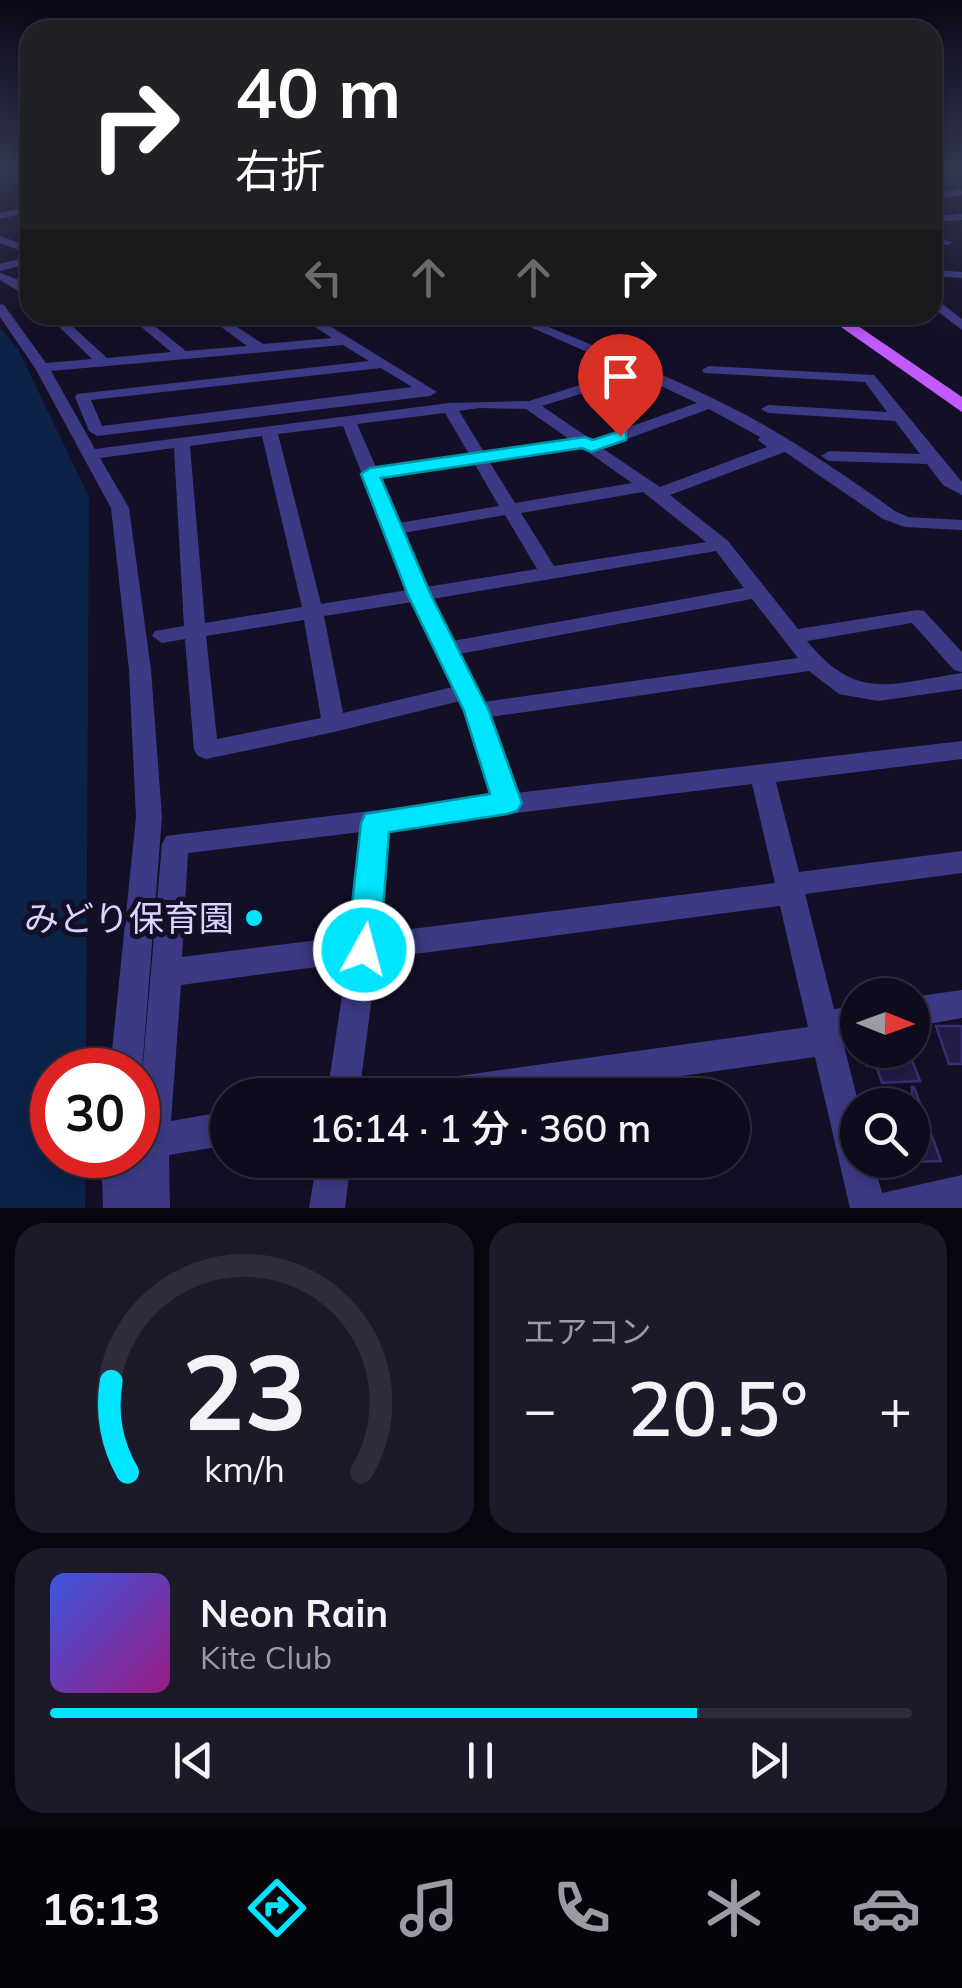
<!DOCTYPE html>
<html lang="ja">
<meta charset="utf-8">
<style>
body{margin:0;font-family:Mulish,"Noto Sans JP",sans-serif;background:#1c1929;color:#f1f3f6;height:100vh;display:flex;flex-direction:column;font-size:38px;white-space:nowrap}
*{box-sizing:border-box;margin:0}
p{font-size:32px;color:#9b9ba3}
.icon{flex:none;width:55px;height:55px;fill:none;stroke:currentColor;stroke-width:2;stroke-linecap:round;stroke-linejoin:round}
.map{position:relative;height:1208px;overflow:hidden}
.details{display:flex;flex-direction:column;gap:15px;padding:15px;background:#08060f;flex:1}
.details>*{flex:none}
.top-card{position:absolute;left:20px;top:20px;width:922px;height:305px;border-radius:30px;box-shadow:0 5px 15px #0003,0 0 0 2px #2e2b3b;background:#202124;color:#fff;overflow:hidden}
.needle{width:65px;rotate:91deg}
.controls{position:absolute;left:840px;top:978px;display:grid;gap:20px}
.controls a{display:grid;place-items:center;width:90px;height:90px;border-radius:50%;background:#0e0b1c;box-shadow:0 5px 15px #0003,0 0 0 2px #2e2b3b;font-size:50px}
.speed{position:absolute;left:30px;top:1048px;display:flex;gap:20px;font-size:50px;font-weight:700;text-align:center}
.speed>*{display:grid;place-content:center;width:130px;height:130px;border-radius:50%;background:#0e0b1c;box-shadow:0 5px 15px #0003,0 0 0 2px #2e2b3b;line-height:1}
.speed .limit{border:15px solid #d22;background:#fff;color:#111}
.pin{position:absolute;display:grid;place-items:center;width:85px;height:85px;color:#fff;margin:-102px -42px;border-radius:50% 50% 50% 0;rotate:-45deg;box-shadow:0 0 10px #0007}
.pin .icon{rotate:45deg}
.me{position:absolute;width:110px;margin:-55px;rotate:7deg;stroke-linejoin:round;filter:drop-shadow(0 0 8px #0008)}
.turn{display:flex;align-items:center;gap:35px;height:210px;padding:0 50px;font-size:45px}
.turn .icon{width:130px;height:130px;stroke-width:2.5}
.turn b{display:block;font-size:70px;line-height:85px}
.lanes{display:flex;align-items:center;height:95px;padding:0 50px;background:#0003;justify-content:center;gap:50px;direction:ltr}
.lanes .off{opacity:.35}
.big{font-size:75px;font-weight:600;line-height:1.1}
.details .card{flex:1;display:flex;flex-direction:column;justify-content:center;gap:15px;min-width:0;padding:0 35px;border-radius:30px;background:#1c1929}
.details .dial{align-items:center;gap:0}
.dial svg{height:260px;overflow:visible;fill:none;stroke:#2e2b3b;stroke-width:7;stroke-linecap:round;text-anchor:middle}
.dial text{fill:#f1f3f6;stroke:none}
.song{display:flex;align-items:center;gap:30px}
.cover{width:120px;height:120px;border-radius:15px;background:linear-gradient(135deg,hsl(230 70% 55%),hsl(310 70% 35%))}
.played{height:10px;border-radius:5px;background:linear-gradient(90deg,#00e5ff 75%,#2e2b3b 75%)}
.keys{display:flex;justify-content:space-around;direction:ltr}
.heat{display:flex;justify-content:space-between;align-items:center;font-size:55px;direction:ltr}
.details .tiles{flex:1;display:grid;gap:15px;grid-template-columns:1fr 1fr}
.card:last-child{grid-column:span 2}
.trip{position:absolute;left:210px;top:1078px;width:540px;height:100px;border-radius:50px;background:#0e0b1c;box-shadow:0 5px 15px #0003,0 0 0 2px #2e2b3b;font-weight:600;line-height:100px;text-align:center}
.tabs{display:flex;height:160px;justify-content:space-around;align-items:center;background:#06040b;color:#9b9ba3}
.tabs .icon{width:70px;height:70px}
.tabs .active{color:#00e5ff}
.tabs b{font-size:45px;color:#f1f3f6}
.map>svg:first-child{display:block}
</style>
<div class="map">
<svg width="962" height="1208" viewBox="0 0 962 1208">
<rect width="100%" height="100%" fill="#130f26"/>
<!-- water -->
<polygon fill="#0c2248" points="0,328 18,349 89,497 86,1070 52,1070 52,1155 86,1155 85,1208 0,1208"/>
<!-- building -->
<g fill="#241b47" stroke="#3b2d73" stroke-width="2.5">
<polygon points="936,1026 962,1026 962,1064 949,1064"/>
<polygon points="861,1050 908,1050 920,1081 882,1083 876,1065 867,1066"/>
<polygon points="912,1087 914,1087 941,1161 912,1162"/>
</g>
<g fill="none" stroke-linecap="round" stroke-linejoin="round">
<!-- street -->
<g fill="#3d3a85" fill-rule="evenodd">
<polygon points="23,167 30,167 30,187 25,184"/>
<polygon points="962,189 962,195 932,199 932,193"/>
<polygon points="18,209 30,213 30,219 17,215 0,219 0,213"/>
<polygon points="962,214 962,220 932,222 932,216"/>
<polygon points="0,236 30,247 30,254 0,243"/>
<polygon points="932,237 953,242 948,245 932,243"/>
<polygon points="30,256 30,263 0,271 0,264"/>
<polygon points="932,270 962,272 962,278 932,276"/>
<polygon points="0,273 22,281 30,288 30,298 0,280"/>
<polygon points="932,296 962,319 962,330 932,307"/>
<path d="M0,304L4,305L46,363L92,359L47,315H60L107,358L171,352L127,315H141L186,351L247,346L205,315H219L263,344L332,338L297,315H312L437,392L430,396L97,436L89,431L75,397L77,394L369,361L343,345L51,371L95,449L449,403L529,401L628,370L503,315H520C596,347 673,377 746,415C798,443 847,477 895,511L908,517L962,520V530L905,527L883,519L785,452L670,495L728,541L798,629L917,610L924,611L962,652V672L954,670L912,623L807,641C857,703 893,683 962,673V689L878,701L839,694L809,671L490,717L516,793L962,741V759L776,782L799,872L962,851V873L805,894L834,1009L858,1006V1036L842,1038L859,1105L858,1160H873L882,1193L962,1175V1208H850L815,1057L550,1095H420L424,1083L436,1079L808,1027L780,906L377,959L359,1095H327L347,963L181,985L171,1121L228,1111V1145L169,1155L170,1208H103L101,1155H138V1122L162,844L166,836L492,796L460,701L334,732L206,759L198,756L194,750L185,639L162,643L152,636L155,631L184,626L174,448L100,458L129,508L151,670L162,817L142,1070L138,1081V1070H110L136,817L129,670L111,508L35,368L0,317ZM381,368L412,387L102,426L91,400ZM631,378L642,382L648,380L697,403L592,440L542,406ZM479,408L526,409L569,439L484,452L459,411ZM709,409L760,437L758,440L767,447L660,487L602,448ZM445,413L469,454L376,467L357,424ZM343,426L408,590L321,604L278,434ZM262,436L302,607L205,623L190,446ZM581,447L632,483L515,503L489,461ZM474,463L499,506L399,523L380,477ZM643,492L706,542L554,566L521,513ZM505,515L537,569L426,587L403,533ZM716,551L744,588L453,641L432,599ZM752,599L798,658L483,702L459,654ZM413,602L453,687L343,713L324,616ZM304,620L321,718L217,739L206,636ZM752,784L775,883L380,933L387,829ZM361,832L351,936L182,957L188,853Z"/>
<polygon points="737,315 749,315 749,318 743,322 739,321"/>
<polygon points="753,315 785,315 812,322 806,326"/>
<polygon points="709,366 874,375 962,482 962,495 943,485 927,464 829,461 821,456 829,451 920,454 895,421 768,413 761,409 768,405 887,412 865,382 704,373 702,370"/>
<polygon points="962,990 962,1018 912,1027 912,997"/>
<polygon points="317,1160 351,1160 345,1208 309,1208"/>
</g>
<!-- primary -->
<polygon fill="#c25bff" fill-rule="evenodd" points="824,315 842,315 962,397 962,412"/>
</g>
<!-- sky -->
<linearGradient id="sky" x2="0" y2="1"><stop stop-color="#0a0815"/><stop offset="0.5" stop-color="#333752"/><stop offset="1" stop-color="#333752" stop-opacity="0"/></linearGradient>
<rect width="962" height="336" fill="url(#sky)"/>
<!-- route -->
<polygon fill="#00e5ff" stroke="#0095a6" stroke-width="2.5" points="620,431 626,432 626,440 591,452 582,448 381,478 430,593 489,711 522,803 517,811 507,814 389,832 380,950 375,961 364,965 352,961 347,950 361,823 365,814 490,794 464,711 407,593 361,474 370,468 585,437 593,440"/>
<!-- markers -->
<circle fill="#00e5ff" stroke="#130f26" stroke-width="4" cx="254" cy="918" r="10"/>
<g text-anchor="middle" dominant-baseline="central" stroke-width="10" stroke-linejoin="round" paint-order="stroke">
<!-- near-poi labels -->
<g font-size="35" fill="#d9d4ff" stroke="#130f26" text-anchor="end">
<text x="234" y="918">みどり保育園</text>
</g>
</g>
</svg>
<div class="controls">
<a><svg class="needle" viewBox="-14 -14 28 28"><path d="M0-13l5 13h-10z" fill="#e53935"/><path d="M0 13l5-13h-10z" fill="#9b9ba3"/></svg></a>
<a><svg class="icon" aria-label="search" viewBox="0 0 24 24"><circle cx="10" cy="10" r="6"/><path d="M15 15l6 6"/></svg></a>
</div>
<div class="speed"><div class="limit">30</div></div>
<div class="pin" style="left:620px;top:436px;background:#d93025"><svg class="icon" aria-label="arrive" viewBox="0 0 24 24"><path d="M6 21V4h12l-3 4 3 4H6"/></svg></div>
<svg class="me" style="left:364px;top:950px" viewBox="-20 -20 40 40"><circle r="17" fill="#00e5ff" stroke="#fff" stroke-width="3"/><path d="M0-11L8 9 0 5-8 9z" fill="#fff"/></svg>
<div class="trip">16:14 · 1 分 · 360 m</div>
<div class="top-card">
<div class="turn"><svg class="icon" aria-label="right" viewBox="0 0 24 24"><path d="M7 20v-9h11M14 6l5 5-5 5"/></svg><div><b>40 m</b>右折</div></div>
<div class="lanes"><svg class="icon off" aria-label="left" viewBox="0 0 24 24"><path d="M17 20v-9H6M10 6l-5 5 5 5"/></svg><svg class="icon off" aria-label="ahead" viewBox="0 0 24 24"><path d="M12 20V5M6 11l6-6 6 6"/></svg><svg class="icon off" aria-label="ahead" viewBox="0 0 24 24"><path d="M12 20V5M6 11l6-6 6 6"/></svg><svg class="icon" aria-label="right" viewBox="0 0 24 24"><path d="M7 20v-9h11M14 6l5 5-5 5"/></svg></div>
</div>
</div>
<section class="details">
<div class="tiles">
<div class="card dial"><svg viewBox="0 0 100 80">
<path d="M14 69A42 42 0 1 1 86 69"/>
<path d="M14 69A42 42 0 0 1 9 41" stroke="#00e5ff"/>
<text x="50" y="56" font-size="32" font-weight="700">23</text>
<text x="50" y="72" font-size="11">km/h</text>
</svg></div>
<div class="card"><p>エアコン</p>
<div class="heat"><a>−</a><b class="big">20.5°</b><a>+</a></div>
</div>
<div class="card">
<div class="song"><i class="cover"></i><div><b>Neon Rain</b><p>Kite Club</p></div></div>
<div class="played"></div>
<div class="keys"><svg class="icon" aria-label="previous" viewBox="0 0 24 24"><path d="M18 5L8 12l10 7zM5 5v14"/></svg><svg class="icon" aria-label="pause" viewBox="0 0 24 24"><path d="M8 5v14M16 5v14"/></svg><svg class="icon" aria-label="next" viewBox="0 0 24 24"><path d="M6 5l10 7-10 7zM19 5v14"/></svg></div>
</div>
</div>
</section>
<nav class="tabs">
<b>16:13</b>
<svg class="icon active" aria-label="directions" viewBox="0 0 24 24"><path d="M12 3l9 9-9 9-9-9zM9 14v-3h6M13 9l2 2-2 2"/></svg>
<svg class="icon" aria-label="music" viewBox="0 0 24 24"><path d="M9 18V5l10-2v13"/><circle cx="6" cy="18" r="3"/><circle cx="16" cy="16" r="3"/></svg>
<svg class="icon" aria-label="phone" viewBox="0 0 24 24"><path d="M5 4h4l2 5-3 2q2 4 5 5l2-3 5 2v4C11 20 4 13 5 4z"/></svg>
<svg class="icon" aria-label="climate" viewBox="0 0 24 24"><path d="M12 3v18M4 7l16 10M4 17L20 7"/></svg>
<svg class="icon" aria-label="car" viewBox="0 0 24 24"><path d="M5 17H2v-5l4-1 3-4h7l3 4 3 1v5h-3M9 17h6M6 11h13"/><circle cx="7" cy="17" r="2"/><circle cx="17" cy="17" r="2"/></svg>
</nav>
